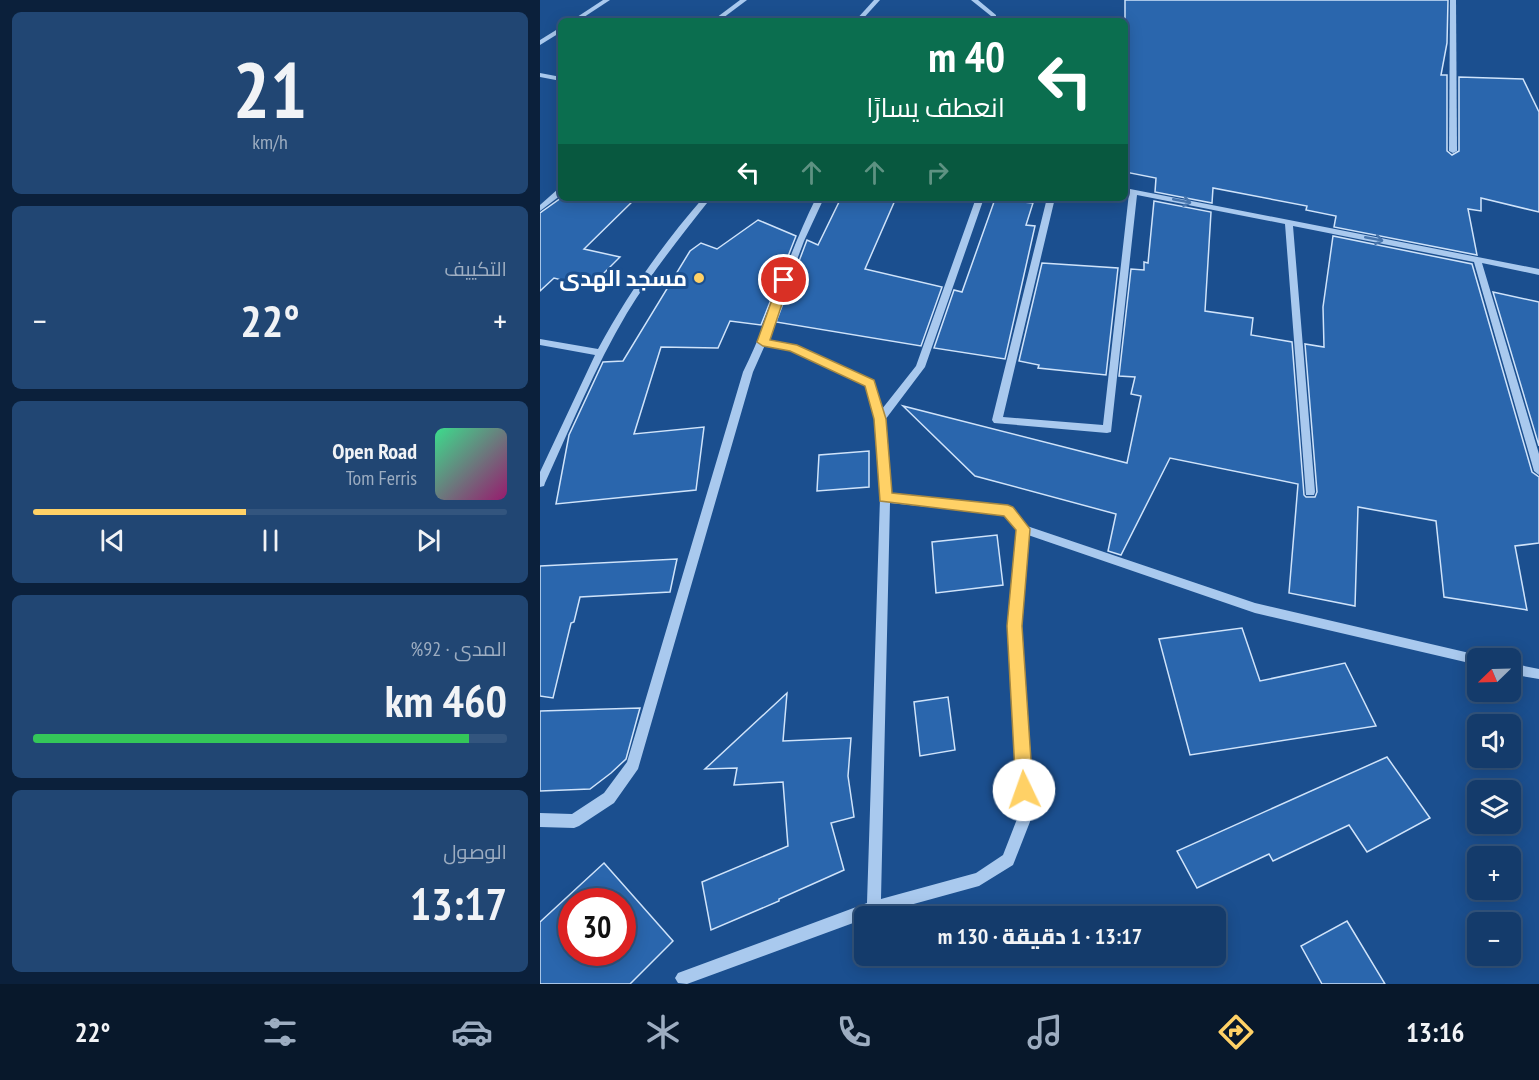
<!DOCTYPE html>
<html lang="ar">
<meta charset="utf-8">
<style>
body{margin:0;font-family:"PT Sans Narrow",Cairo,sans-serif;background:#214673;color:#f1f3f6;direction:rtl;height:100vh;display:flex;flex-direction:column;font-size:22px;white-space:nowrap}
*{box-sizing:border-box;margin:0}
p{font-size:20px;color:#9dadc1}
.icon{flex:none;width:33px;height:33px;fill:none;stroke:currentColor;stroke-width:2;stroke-linecap:round;stroke-linejoin:round}
.map{position:relative;flex:1;overflow:hidden;direction:ltr}
.sheet{display:flex;flex-direction:column;gap:12px;padding:12px;background:#0b203b;width:540px}
.sheet>*{flex:none}
.top-card{position:absolute;left:18px;top:18px;width:570px;height:183px;border-radius:9px;box-shadow:0 3px 15px #0003,0 0 0 2px #33557e;direction:rtl;background:#0b6e4f;color:#fff;overflow:hidden}
.needle{width:39px;rotate:247deg}
.fabs{position:absolute;left:927px;top:648px;display:grid;gap:12px}
.fabs a{display:grid;place-items:center;width:54px;height:54px;border-radius:9px;background:#143b6b;box-shadow:0 3px 15px #0003,0 0 0 2px #33557e;font-size:30px}
.speed{position:absolute;left:18px;top:888px;display:flex;gap:12px;font-size:30px;font-weight:700;text-align:center}
.speed>*{display:grid;place-content:center;width:78px;height:78px;border-radius:50%;background:#143b6b;box-shadow:0 3px 15px #0003,0 0 0 2px #33557e;line-height:1}
.speed .limit{border:9px solid #d22;background:#fff;color:#111}
.pin{position:absolute;display:grid;place-items:center;width:51px;height:51px;color:#fff;margin:-26px;border:3px solid #fff;border-radius:50%;box-shadow:0 2px 6px #0007}
.me{position:absolute;width:66px;margin:-33px;rotate:357deg;stroke-linejoin:round;filter:drop-shadow(0 0 4px #0008)}
.turn{display:flex;align-items:center;gap:21px;height:126px;padding:0 24px;font-size:27px}
.turn .icon{width:78px;height:78px;stroke-width:2.5}
.turn b{display:block;font-size:42px;line-height:51px}
.lanes{display:flex;align-items:center;height:57px;padding:0 24px;background:#0003;justify-content:center;gap:30px;direction:ltr}
.lanes .off{opacity:.35}
.big{font-size:45px;font-weight:800;line-height:1.1}
.sheet .card{flex:1;display:flex;flex-direction:column;justify-content:center;gap:9px;min-width:0;padding:0 21px;border-radius:9px;background:#214673}
.sheet .dial{align-items:center;gap:0}
.dial b{font-size:78px;line-height:1}
.song{display:flex;align-items:center;gap:18px}
.cover{width:72px;height:72px;border-radius:9px;background:linear-gradient(135deg,hsl(150 70% 55%),hsl(320 70% 35%))}
.played{height:6px;border-radius:3px;background:linear-gradient(90deg,#ffd166 45%,#33557e 45%)}
.keys{display:flex;justify-content:space-around;direction:ltr}
.heat{display:flex;justify-content:space-between;align-items:center;font-size:33px;direction:ltr}
.charge{height:9px;border-radius:4px;background:linear-gradient(90deg,#34c759 92%,#33557e 0)}
.trip{position:absolute;left:314px;top:906px;width:372px;height:60px;border-radius:9px;background:#143b6b;box-shadow:0 3px 15px #0003,0 0 0 2px #33557e;font-weight:800;line-height:60px;text-align:center;direction:rtl}
.dock{display:flex;height:96px;justify-content:space-around;align-items:center;background:#08182b;color:#9dadc1}
.dock .icon{width:42px;height:42px}
.dock .current{color:#ffd166}
.dock b{font-size:27px;color:#f1f3f6}
main{display:flex;flex:1;min-height:0}
.map>svg:first-child{display:block}
</style>
<main>
<div class="map">
<svg width="999" height="984" viewBox="0 0 999 984">
<rect width="100%" height="100%" fill="#1b4f8f"/>
<!-- building -->
<g fill="#2a66ad" stroke="#cfe3fa" stroke-width="1.5" fill-rule="evenodd">
<polygon points="585,0 908,0 907,43 901,75 907,75 907,151 912,155 919,151 919,77 983,79 999,112 999,212 941,198 941,211 928,209 937,255 794,227 796,216 766,210 767,206 673,188 672,203 615,192 616,178 585,172"/>
<polygon points="21,198 96,198 44,249 80,257 50,287 14,278 0,291 0,213"/>
<polygon points="301,198 356,198 325,269 402,287 381,346 236,322 267,240 278,245"/>
<polygon points="455,199 493,203 486,225 495,226 465,359 394,348 414,290 422,292"/>
<polygon points="614,201 671,212 665,311 713,318 711,335 752,342 764,495 766,497 775,497 777,492 765,344 784,347 783,307 793,236 932,264 992,472 999,477 999,543 975,546 987,610 904,597 896,521 818,507 815,606 749,593 758,484 630,458 581,555 568,551 576,514 435,476 363,406 587,463 601,396 591,394 595,377 579,376 591,269 604,270 604,262 608,263"/>
<polygon points="218,220 256,236 221,325 190,321 178,348 121,347 94,434 164,427 156,490 16,504 29,435 63,362 83,361 150,251 161,243 177,249"/>
<polygon points="502,263 578,268 566,375 498,368 499,365 479,361"/>
<polygon points="953,292 999,302 999,446"/>
<polygon points="329,451 329,487 277,491 279,455"/>
<polygon points="457,535 463,585 396,593 392,542"/>
<polygon points="137,559 130,592 40,597 34,622 31,623 13,698 0,696 0,566"/>
<polygon points="702,628 720,681 805,663 836,726 650,755 619,639"/>
<polygon points="247,693 243,741 311,738 308,776 314,817 291,823 304,870 239,899 239,901 171,930 162,882 248,846 243,782 194,785 197,768 165,769"/>
<polygon points="408,697 415,750 380,756 374,702"/>
<polygon points="100,708 86,759 71,773 50,789 0,791 0,711"/>
<polygon points="847,757 890,818 827,852 809,825 733,861 729,854 657,888 637,851"/>
<path d="M64,863L133,941L90,984H0V922ZM32,902H82V952H32Z"/>
<polygon points="807,921 845,984 782,984 761,946"/>
</g>
<g fill="none" stroke-linecap="round" stroke-linejoin="round">
<!-- minor -->
<g fill="#a9c9ee" fill-rule="evenodd">
<polygon points="63,0 70,0 38,21 31,21"/>
<polygon points="200,0 207,0 179,21 172,21"/>
<polygon points="334,0 340,0 321,21 315,21"/>
<polygon points="431,0 438,0 456,15 456,21 450,21 451,16"/>
<polygon points="910,0 916,0 917,151 913,153 909,151"/>
<polygon points="21,27 21,32 0,45 0,40"/>
<polygon points="0,73 21,77 21,81 0,77"/>
<polygon points="585,188 999,269 999,275 942,263 999,454 999,475 994,471 934,262 753,226 775,492 774,495 766,495 745,224 597,195 571,432 567,433 454,423 452,420 507,198 515,198 463,417 563,425 589,193 585,192"/>
<polygon points="18,189 21,189 21,195 0,211 0,205"/>
<path d="M163,198H171C141,236 112,272 87,313C55,367 31,426 5,483L4,486L0,487V472L55,355L0,345V339L58,349C87,295 122,245 163,198Z"/>
<path d="M276,198H284L264,241L227,340L256,346L333,381L342,409L376,366L436,198H444L385,367L345,420L350,494L468,507L472,508L487,526L715,603L938,655L943,658H938V665L715,613L488,535L480,626L493,814L475,860L473,865L439,886L330,916H324V919L147,984L138,983L135,978L138,973L327,903L340,498L335,419L326,385L251,351L225,345L213,372L98,769L74,803L39,826L34,828L0,827V813L32,814L64,793L87,762L203,372C231,315 248,254 276,198ZM350,503L465,515L477,530L468,626L479,814L463,855L436,873L341,899Z"/>
<polygon points="970,663 999,669 999,679 970,674"/>
</g>
</g>
<!-- one-way arrows -->
<defs><path id="oneway-shaft" d="M-6 0H5M1.5-3L5.5 0L1.5 3" fill="none" stroke-width="1.6" stroke-linecap="round" stroke-linejoin="round" transform="scale(1.5)"/></defs>
<g stroke="#4674ac">
<use href="#oneway-shaft" transform="translate(642 201) rotate(11)"/>
<use href="#oneway-shaft" transform="translate(834 239) rotate(11)"/>
</g>
<!-- route -->
<polygon fill="#ffd166" stroke="#a68842" stroke-width="1.5" points="244,277 250,280 230,340 257,345 334,380 346,419 352,493 468,505 473,507 490,529 482,626 493,790 490,796 484,799 478,796 476,790 467,626 476,530 464,516 340,501 334,419 325,386 250,351 223,346 217,342 239,280"/>
<!-- markers -->
<circle fill="#ffd166" stroke="#1b4f8f" stroke-width="2" cx="159" cy="278" r="6"/>
<g text-anchor="middle" dominant-baseline="central" stroke-width="6" stroke-linejoin="round" paint-order="stroke">
<!-- poi labels -->
<g font-size="22" font-weight="bold" fill="#fff" stroke="#1b4f8f" text-anchor="end">
<text x="147" y="278">مسجد الهدى</text>
</g>
</g>
</svg>
<div class="fabs">
<a><svg class="needle" viewBox="-14 -14 28 28"><path d="M0-13l5 13h-10z" fill="#e53935"/><path d="M0 13l5-13h-10z" fill="#9dadc1"/></svg></a>
<a><svg class="icon" aria-label="sound" viewBox="0 0 24 24"><path d="M4 9h4l5-4v14l-5-4H4zM17 9q2 3 0 6"/></svg></a>
<a><svg class="icon" aria-label="layers" viewBox="0 0 24 24"><path d="M12 4l9 5-9 5-9-5zM3 14l9 5 9-5"/></svg></a>
<a>+</a>
<a>−</a>
</div>
<div class="speed"><div class="limit">30</div></div>
<div class="pin" style="left:244px;top:280px;background:#d93025"><svg class="icon" aria-label="arrive" viewBox="0 0 24 24"><path d="M6 21V4h12l-3 4 3 4H6"/></svg></div>
<svg class="me" style="left:484px;top:790px" viewBox="-20 -20 40 40"><circle r="19" fill="#fff"/><path d="M0-13L10 11 0 6-10 11z" fill="#ffd166"/></svg>
<div class="trip">13:17 · 1 دقيقة · 130 m</div>
<div class="top-card">
<div class="turn"><svg class="icon" aria-label="left" viewBox="0 0 24 24"><path d="M17 20v-9H6M10 6l-5 5 5 5"/></svg><div><b>40 m</b>انعطف يسارًا</div></div>
<div class="lanes"><svg class="icon" aria-label="left" viewBox="0 0 24 24"><path d="M17 20v-9H6M10 6l-5 5 5 5"/></svg><svg class="icon off" aria-label="ahead" viewBox="0 0 24 24"><path d="M12 20V5M6 11l6-6 6 6"/></svg><svg class="icon off" aria-label="ahead" viewBox="0 0 24 24"><path d="M12 20V5M6 11l6-6 6 6"/></svg><svg class="icon off" aria-label="right" viewBox="0 0 24 24"><path d="M7 20v-9h11M14 6l5 5-5 5"/></svg></div>
</div>
</div>
<section class="sheet">
<div class="card dial"><b>21</b><p>km/h</p></div>
<div class="card"><p>التكييف</p>
<div class="heat"><a>−</a><b class="big">22°</b><a>+</a></div>
</div>
<div class="card">
<div class="song"><i class="cover"></i><div><b>Open Road</b><p>Tom Ferris</p></div></div>
<div class="played"></div>
<div class="keys"><svg class="icon" aria-label="previous" viewBox="0 0 24 24"><path d="M18 5L8 12l10 7zM5 5v14"/></svg><svg class="icon" aria-label="pause" viewBox="0 0 24 24"><path d="M8 5v14M16 5v14"/></svg><svg class="icon" aria-label="next" viewBox="0 0 24 24"><path d="M6 5l10 7-10 7zM19 5v14"/></svg></div>
</div>
<div class="card"><p>المدى · 92%</p><b class="big">460 km</b><div class="charge"></div></div>
<div class="card"><p>الوصول</p><b class="big">13:17</b></div>
</section>
</main>
<nav class="dock">
<b>13:16</b>
<svg class="icon current" aria-label="directions" viewBox="0 0 24 24"><path d="M12 3l9 9-9 9-9-9zM9 14v-3h6M13 9l2 2-2 2"/></svg>
<svg class="icon" aria-label="music" viewBox="0 0 24 24"><path d="M9 18V5l10-2v13"/><circle cx="6" cy="18" r="3"/><circle cx="16" cy="16" r="3"/></svg>
<svg class="icon" aria-label="phone" viewBox="0 0 24 24"><path d="M5 4h4l2 5-3 2q2 4 5 5l2-3 5 2v4C11 20 4 13 5 4z"/></svg>
<svg class="icon" aria-label="climate" viewBox="0 0 24 24"><path d="M12 3v18M4 7l16 10M4 17L20 7"/></svg>
<svg class="icon" aria-label="car" viewBox="0 0 24 24"><path d="M5 17H2v-5l4-1 3-4h7l3 4 3 1v5h-3M9 17h6M6 11h13"/><circle cx="7" cy="17" r="2"/><circle cx="17" cy="17" r="2"/></svg>
<svg class="icon" aria-label="filters" viewBox="0 0 24 24"><path d="M4 7h16M4 17h16"/><circle cx="9" cy="7" r="2"/><circle cx="15" cy="17" r="2"/></svg>
<b>22°</b>
</nav>
